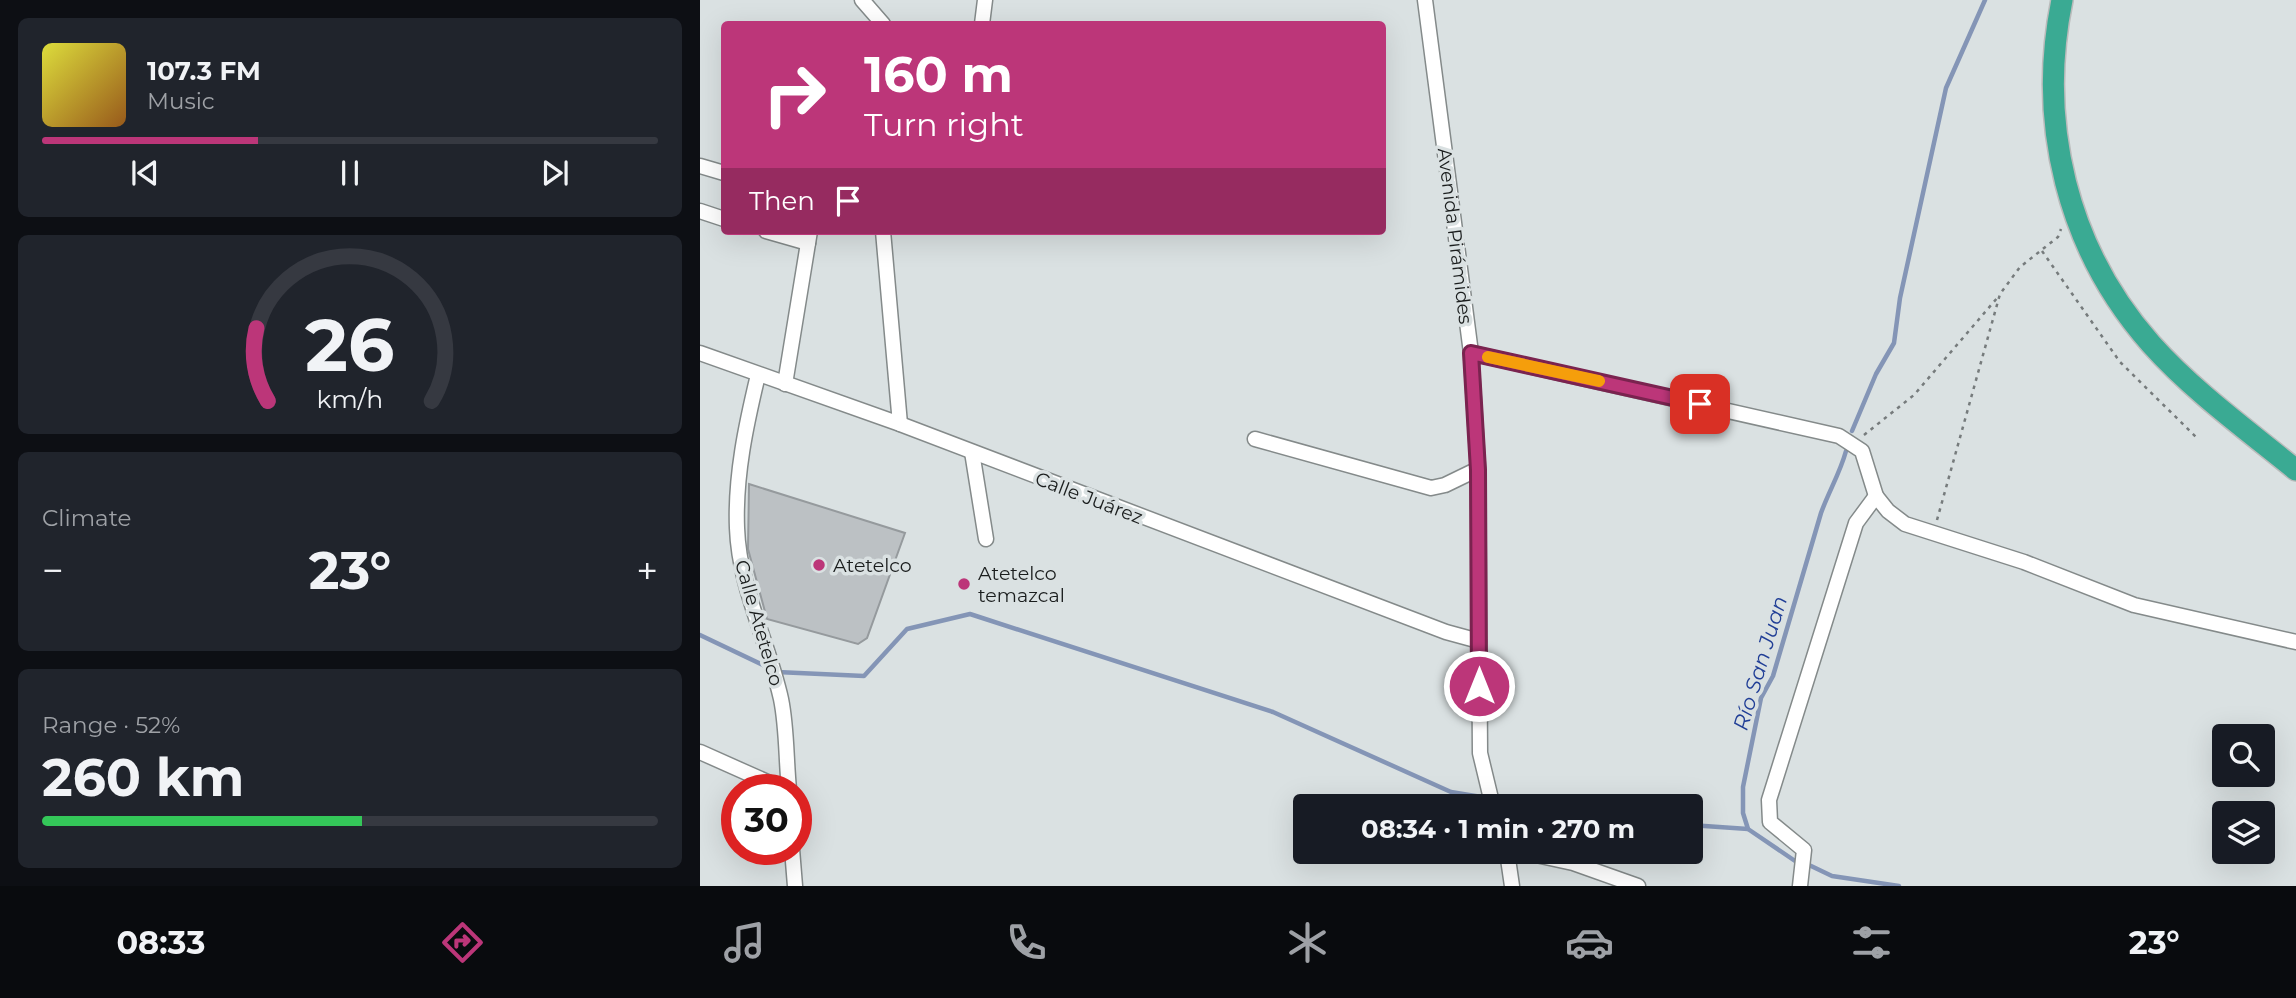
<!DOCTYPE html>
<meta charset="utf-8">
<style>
body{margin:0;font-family:Montserrat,sans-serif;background:#20242c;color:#f1f3f6;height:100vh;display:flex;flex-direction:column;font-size:26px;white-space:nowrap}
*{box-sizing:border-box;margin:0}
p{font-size:23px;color:#9ea1a6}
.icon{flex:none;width:38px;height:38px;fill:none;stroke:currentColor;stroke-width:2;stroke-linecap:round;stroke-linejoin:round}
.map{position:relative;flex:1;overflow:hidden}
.panel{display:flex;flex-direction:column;gap:18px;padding:18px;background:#0d0f14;width:700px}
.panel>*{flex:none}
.banner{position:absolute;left:21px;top:21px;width:665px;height:214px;border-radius:7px;box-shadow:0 7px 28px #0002;background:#bc3679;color:#fff;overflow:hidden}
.fabs{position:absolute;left:1512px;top:724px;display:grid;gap:14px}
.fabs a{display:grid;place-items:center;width:63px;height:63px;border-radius:7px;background:#171b24;box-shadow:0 7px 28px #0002;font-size:35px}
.speed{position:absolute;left:21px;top:774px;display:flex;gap:14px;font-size:35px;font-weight:700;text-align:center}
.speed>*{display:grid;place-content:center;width:91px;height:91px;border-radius:50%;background:#171b24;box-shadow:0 7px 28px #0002;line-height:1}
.speed .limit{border:10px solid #d22;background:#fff;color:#111}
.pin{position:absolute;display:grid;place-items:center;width:60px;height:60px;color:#fff;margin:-30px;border-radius:14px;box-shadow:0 4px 10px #0006}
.me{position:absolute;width:77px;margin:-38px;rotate:0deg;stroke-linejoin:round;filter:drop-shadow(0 0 5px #0008)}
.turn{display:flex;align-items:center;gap:24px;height:147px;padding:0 28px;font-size:32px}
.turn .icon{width:91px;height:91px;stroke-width:2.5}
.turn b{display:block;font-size:49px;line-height:60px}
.then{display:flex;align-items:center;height:66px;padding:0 28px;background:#0003;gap:14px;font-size:26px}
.big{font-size:52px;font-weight:700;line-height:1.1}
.panel .widget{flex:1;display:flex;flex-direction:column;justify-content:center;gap:10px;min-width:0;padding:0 24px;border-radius:10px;background:#20242c}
.panel .dial{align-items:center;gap:0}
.dial svg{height:182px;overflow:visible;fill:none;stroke:#363941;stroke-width:7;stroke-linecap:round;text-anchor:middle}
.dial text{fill:#f1f3f6;stroke:none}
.song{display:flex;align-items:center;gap:21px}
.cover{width:84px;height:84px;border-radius:10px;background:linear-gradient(135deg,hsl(60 70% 55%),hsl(30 70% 35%))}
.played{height:7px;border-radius:4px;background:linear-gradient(90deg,#bc3679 35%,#363941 35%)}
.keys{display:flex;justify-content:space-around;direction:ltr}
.heat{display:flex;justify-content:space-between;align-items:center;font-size:38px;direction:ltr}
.charge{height:10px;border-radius:5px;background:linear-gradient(90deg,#34c759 52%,#363941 0)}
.trip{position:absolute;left:593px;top:794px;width:410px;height:70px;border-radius:7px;background:#171b24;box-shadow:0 7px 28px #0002;font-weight:700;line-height:70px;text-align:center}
.tab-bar{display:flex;height:112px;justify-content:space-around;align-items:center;background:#090b0e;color:#9ea1a6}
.tab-bar .icon{width:49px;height:49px}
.tab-bar .active{color:#bc3679}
.tab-bar b{font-size:32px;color:#f1f3f6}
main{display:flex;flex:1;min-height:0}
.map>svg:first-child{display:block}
</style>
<main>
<section class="panel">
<div class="widget">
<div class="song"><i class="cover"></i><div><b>107.3 FM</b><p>Music</p></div></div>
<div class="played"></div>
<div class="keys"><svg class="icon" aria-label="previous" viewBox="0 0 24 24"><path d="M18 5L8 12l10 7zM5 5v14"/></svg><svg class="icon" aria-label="pause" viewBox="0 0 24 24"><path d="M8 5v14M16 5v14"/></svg><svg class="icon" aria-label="next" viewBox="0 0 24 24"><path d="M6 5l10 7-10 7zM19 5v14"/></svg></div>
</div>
<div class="widget dial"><svg viewBox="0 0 100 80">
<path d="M14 69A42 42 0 1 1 86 69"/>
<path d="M14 69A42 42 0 0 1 9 37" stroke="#bc3679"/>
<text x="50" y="56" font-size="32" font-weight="700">26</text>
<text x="50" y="72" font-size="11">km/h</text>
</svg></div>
<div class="widget"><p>Climate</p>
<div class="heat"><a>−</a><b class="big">23°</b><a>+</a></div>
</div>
<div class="widget"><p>Range · 52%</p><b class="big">260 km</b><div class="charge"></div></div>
</section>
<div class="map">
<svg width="1596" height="886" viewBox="0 0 1596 886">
<rect width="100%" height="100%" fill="#dae1e2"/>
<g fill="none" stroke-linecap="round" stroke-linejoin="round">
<!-- stream -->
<g stroke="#8495b6" stroke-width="4.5">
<polyline points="1152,431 1176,374 1194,343 1200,298 1246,88 1285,0"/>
<polyline points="0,635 69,668"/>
<polyline points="77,672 164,676 207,629 270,614 573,712 751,792 842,807"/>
<polyline points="990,825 1048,829"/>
<path d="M1098,863L1048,829L1043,813V787L1061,698L1073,676L1121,513C1129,491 1140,473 1146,451"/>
<polyline points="1109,865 1132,876 1199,886"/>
</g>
</g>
<!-- building -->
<polygon fill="#bcc1c4" stroke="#959a9d" stroke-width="2" points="49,484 205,533 167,638 158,644 67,619 48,549"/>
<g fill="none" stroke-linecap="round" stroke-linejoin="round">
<defs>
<g id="minor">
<polyline points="162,0 183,24"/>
<polyline points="725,0 771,353 778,469 780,753 793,807"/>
<polyline points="282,24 285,0"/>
<polyline points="0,166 24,173"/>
<polyline points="0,211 24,219"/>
<polyline points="66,231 108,243"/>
<polyline points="183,231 200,424"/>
<polyline points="0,353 200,424 746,632 779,641"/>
<polyline points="771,353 1139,436 1162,451 1176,496 1188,511 1205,524 1324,562 1434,605 1596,642"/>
<path d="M58,375C46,425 35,476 37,528C39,588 68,641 81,699C87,728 86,760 89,789"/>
<polyline points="85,384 110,231"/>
<polyline points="555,439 731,488 745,485 778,469"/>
<polyline points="272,452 286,539"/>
<polyline points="0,752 83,789"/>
<polyline points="92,849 95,886"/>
<polyline points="807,852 812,886"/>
<polyline points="823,852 873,863 938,886"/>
<polyline points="1100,886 1104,850 1070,822 1069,800 1156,523 1176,496"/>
</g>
<path id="highway" d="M1362,0C1337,123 1367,249 1451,344C1493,391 1547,430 1596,470"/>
</defs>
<!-- minor casing -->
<use href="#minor" stroke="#848a8a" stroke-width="17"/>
<!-- highway casing -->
<use href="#highway" stroke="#babbbb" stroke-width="24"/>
<!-- path -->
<g stroke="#767b7c" stroke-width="2.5" stroke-dasharray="3.5 5" stroke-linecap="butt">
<polyline points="1342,251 1420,362 1496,437"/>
<polyline points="1164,435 1214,395 1298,297"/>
<polyline points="1237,520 1300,294 1320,267 1358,237 1361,229"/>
</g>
<!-- minor -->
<use href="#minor" stroke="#fff" stroke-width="14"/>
<!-- highway -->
<use href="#highway" stroke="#3aaa93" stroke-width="21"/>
</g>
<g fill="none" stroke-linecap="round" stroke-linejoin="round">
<defs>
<polyline id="route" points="779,686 778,470 771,353 1000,404"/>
</defs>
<!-- route casing -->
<use href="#route" stroke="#7a234f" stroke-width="18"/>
<!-- route -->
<use href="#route" stroke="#bc3679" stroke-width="12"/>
<!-- slow -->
<polyline stroke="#f59e0b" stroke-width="12" points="788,357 899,381"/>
</g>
<!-- markers -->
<g fill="#bc3679" stroke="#dae1e2" stroke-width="2.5">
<circle cx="119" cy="565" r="7"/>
<circle cx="264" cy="584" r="7"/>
</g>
<g text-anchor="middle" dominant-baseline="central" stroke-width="7" stroke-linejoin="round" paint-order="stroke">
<!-- street labels -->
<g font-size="19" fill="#1a1d1d" stroke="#dae1e2">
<text transform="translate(755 236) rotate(83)">Avenida Pirámides</text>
<text transform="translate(389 498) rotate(21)">Calle Juárez</text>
<text transform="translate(59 623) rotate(74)">Calle Atetelco</text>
</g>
<!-- poi labels -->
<g font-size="19" fill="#1a1d1d" stroke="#dae1e2" text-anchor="start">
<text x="133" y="565">Atetelco</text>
<text x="278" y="573">Atetelco<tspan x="278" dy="22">temazcal</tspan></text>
</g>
<!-- water labels -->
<g font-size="21" font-style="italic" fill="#203e96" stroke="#dae1e2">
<text transform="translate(1060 663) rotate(-73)">Río San Juan</text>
</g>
</g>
</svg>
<div class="fabs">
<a><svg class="icon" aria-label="search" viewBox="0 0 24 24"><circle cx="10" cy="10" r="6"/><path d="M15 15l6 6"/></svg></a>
<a><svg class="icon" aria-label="layers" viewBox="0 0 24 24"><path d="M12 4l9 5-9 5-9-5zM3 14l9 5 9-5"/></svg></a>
</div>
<div class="speed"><div class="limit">30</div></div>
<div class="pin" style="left:1000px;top:404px;background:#d93025"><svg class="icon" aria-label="arrive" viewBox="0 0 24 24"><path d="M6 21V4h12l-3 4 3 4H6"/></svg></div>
<svg class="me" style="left:779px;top:686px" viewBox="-20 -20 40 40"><circle r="17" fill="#bc3679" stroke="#fff" stroke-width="3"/><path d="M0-11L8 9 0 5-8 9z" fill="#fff"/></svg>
<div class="trip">08:34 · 1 min · 270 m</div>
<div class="banner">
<div class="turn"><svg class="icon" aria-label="right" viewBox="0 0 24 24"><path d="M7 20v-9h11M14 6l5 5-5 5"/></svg><div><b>160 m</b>Turn right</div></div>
<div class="then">Then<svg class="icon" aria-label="arrive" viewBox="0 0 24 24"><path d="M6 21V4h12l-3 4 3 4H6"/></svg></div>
</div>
</div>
</main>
<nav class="tab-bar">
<b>08:33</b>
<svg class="icon active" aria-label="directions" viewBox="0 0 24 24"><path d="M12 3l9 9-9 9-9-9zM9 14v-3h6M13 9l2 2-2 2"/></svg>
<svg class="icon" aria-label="music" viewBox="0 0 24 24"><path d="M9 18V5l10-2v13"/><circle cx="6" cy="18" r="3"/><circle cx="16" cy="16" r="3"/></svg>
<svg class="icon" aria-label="phone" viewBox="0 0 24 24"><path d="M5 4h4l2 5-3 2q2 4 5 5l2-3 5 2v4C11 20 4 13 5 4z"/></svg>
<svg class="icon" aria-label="climate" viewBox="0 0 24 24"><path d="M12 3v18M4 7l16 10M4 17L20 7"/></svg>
<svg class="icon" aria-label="car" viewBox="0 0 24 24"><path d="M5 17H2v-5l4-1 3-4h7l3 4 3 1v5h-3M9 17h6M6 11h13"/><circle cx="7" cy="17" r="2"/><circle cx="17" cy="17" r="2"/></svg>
<svg class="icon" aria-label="filters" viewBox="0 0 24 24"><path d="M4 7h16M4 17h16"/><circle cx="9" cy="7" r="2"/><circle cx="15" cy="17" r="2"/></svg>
<b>23°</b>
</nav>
